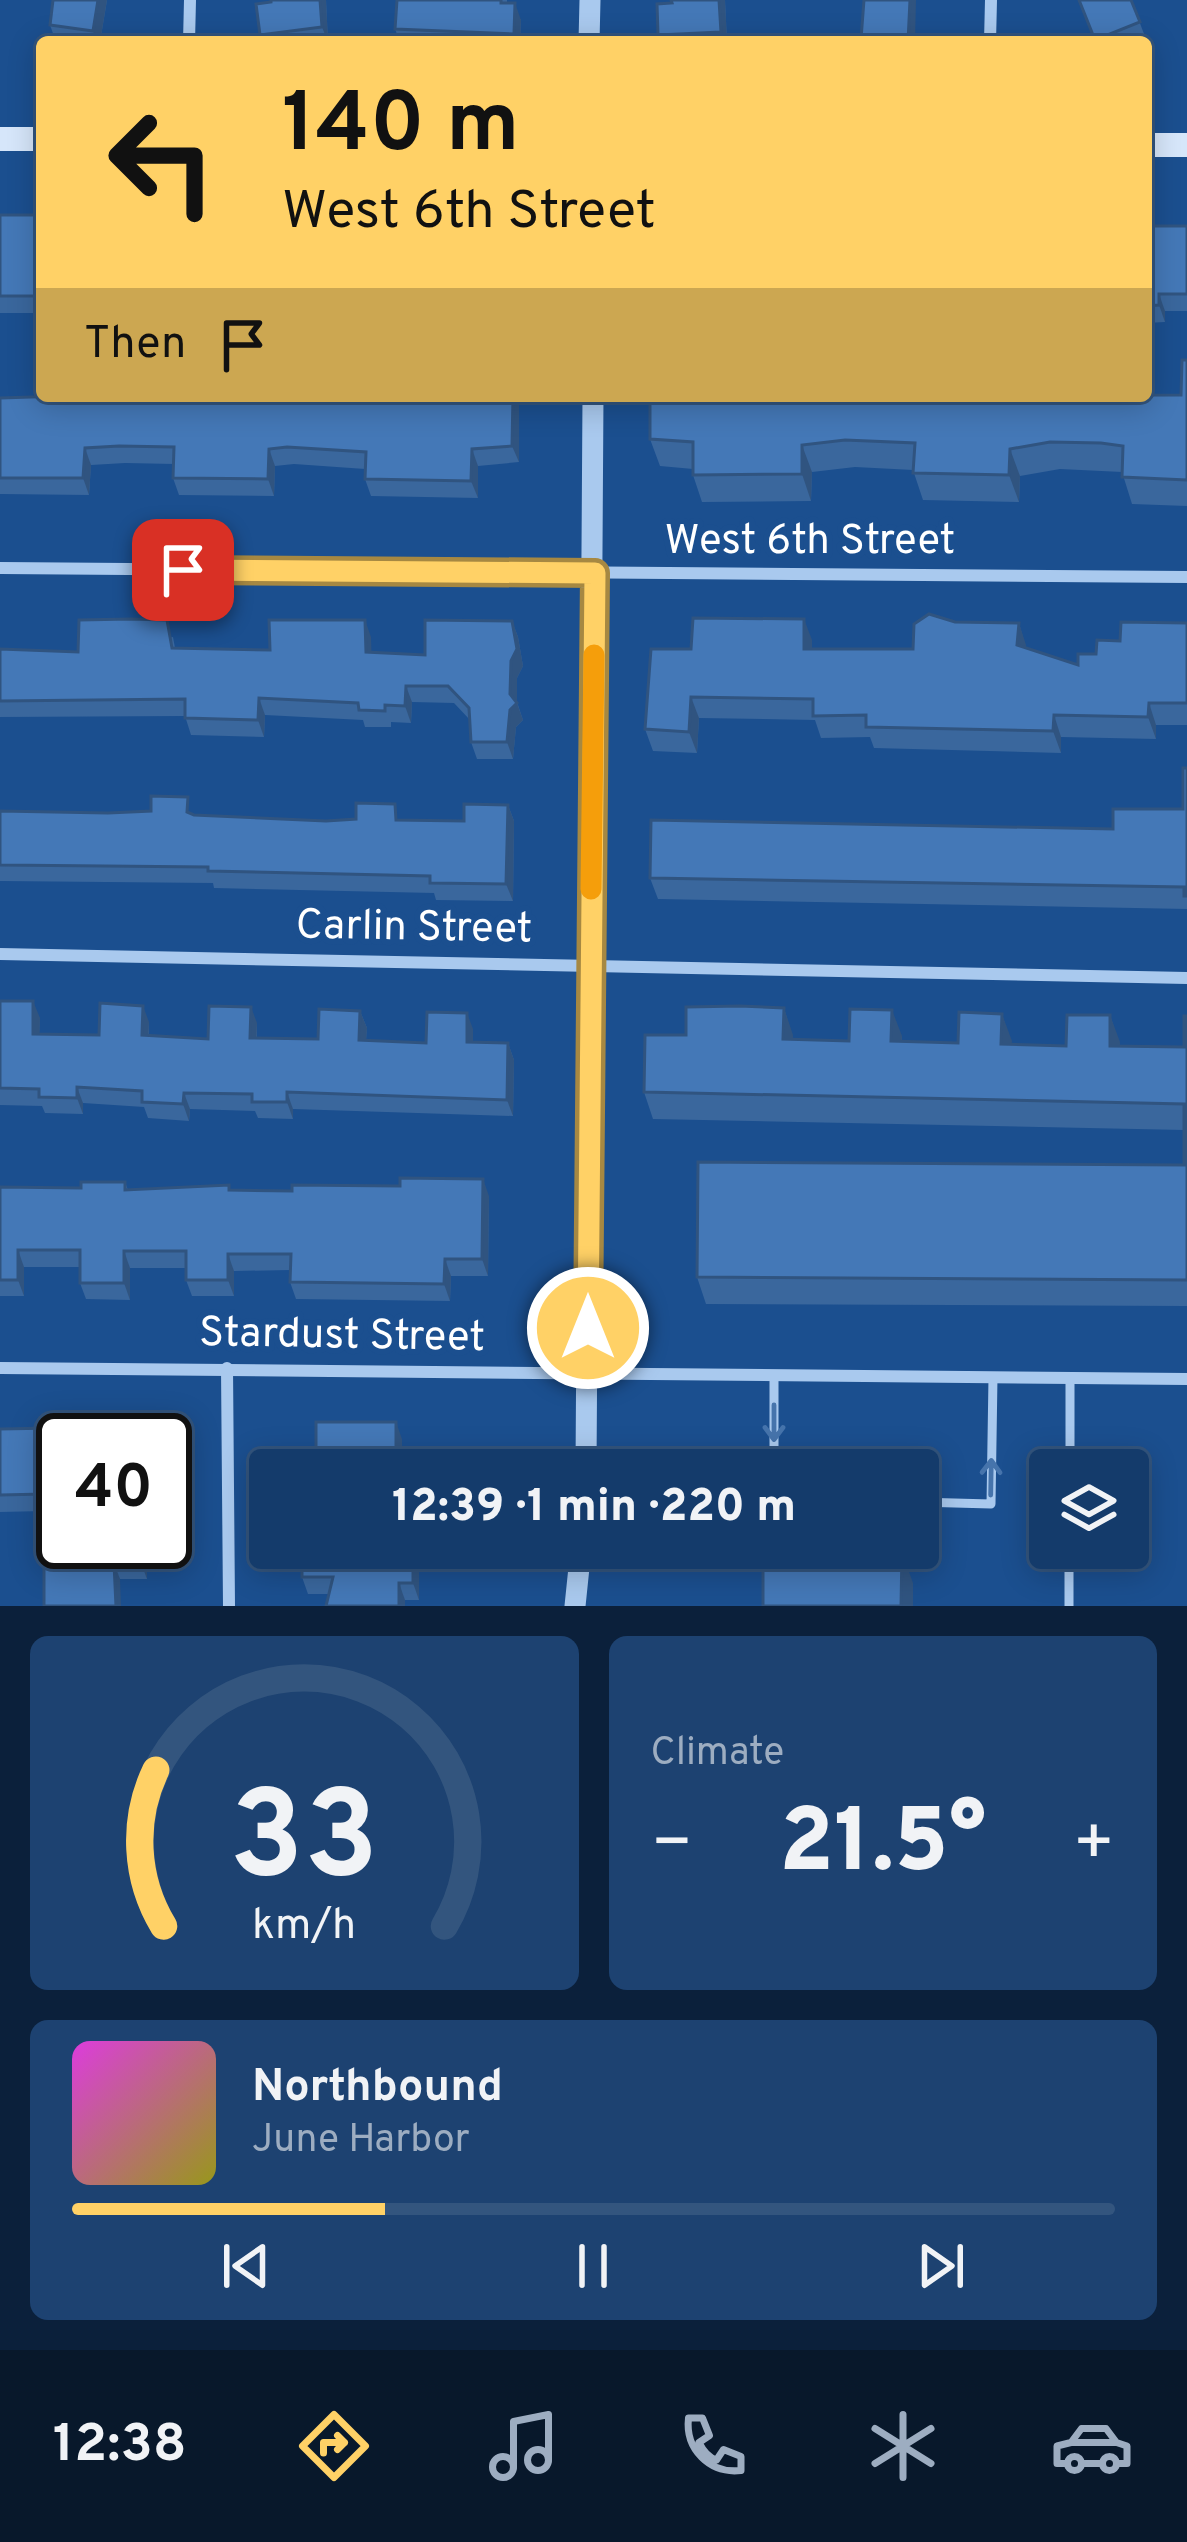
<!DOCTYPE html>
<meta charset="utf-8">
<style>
body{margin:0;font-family:Overpass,sans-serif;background:#1d4271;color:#f1f3f6;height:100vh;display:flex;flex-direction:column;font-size:45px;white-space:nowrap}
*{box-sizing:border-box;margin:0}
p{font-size:39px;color:#9dadc1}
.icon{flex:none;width:66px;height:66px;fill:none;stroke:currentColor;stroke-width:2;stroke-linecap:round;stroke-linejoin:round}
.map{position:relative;height:1606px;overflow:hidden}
.side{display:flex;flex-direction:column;gap:30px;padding:30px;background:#0b203b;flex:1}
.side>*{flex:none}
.guide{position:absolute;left:36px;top:36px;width:1116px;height:366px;border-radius:12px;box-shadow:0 6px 30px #0003,0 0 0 3px #33557e;background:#ffd166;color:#111;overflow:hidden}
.tools{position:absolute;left:1029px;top:1449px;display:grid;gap:24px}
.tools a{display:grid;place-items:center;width:120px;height:120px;border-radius:12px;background:#143b6b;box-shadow:0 6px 30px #0003,0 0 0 3px #33557e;font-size:60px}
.speed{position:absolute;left:36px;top:1413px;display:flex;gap:24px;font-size:60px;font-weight:700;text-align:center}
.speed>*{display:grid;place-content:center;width:156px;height:156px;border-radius:50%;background:#143b6b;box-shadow:0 6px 30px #0003,0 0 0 3px #33557e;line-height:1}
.speed .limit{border:6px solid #111;border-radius:18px;background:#fff;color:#111}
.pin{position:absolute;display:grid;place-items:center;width:102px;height:102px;color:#fff;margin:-51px;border-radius:24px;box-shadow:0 6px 18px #0006}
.me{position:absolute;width:132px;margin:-66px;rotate:0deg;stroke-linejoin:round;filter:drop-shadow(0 0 9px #0008)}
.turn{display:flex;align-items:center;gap:42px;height:252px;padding:0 48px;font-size:54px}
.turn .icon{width:156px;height:156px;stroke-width:2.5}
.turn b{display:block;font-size:84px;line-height:102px}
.then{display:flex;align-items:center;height:114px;padding:0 48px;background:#0003;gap:24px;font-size:45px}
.big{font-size:90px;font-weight:800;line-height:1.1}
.side .card{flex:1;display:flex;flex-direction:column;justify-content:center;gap:18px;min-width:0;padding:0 42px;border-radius:18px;background:#1d4271}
.side .dial{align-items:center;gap:0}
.dial svg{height:312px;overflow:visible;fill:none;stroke:#33557e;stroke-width:7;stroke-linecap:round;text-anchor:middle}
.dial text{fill:#f1f3f6;stroke:none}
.song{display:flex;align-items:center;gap:36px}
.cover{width:144px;height:144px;border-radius:18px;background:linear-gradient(135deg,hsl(300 70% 55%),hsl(60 70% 35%))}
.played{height:12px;border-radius:6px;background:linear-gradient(90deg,#ffd166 30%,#33557e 30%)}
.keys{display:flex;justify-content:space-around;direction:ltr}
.heat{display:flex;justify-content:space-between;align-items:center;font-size:66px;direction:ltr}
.side .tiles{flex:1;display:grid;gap:30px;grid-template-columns:1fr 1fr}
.card:last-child{grid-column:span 2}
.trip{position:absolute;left:249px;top:1449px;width:690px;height:120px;border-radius:12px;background:#143b6b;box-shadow:0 6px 30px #0003,0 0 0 3px #33557e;font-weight:800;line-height:120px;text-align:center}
.dock{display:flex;height:192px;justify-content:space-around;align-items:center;background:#08182b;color:#9dadc1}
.dock .icon{width:84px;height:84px}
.dock .active{color:#ffd166}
.dock b{font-size:54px;color:#f1f3f6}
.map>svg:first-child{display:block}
</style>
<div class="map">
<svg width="1187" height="1606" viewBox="0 0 1187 1606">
<rect width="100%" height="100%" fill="#1b4f8f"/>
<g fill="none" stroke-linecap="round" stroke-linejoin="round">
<!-- service -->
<g stroke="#a9c9ee" stroke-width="9">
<polyline points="774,1376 774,1470"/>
<polyline points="1070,1470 1070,1378"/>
<polyline points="918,1502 991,1504 993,1377"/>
<polyline points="1069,1606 1069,1548"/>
</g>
<!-- minor -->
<g stroke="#a9c9ee" stroke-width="12">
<polyline points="189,42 190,0"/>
<polyline points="990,42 991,0"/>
<polyline points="0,568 1187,577"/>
<polyline points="0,954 1187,978"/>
<polyline points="0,1368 1187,1379"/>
<polyline points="227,1368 229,1606"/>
</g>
<!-- tertiary -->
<g stroke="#a9c9ee" stroke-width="21">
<polyline points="589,42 590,0"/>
<polyline points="586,1470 593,396"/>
<polyline points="575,1606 581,1548"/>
</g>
<!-- secondary -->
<g stroke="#d6e6fa" stroke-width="24">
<polyline points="0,139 42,139"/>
<polyline points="1146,145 1187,145"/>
</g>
</g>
<!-- wall -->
<g fill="#3a679d">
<polygon points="53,0 107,0 100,42 56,42 50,25"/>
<polygon points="271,0 326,0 328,42 262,42 260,35"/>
<polygon points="397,0 507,0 507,3 521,20 520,42 400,42 395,29"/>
<polygon points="725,0 727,42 661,42 658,35 672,3"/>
<polygon points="1078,0 1131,0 1146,39 1139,42 1095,42"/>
<rect x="0" y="215" width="42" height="98"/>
<polygon points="1146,226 1187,226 1187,311 1165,311 1165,322 1146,323"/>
<polygon points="1187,360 1187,506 1132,504 1122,472 1060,469 1020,476 1019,502 923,500 913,470 855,467 812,472 811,501 702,502 693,475 693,469 660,466 650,439 1181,395"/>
<polygon points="458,396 519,396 519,462 478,466 478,498 371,496 365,479 365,469 294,464 275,466 274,496 179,495 173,478 174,464 125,463 91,465 89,495 0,494 0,398 355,400 438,403 457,398"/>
<polygon points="512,621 518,637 523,666 517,678 517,702 523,720 516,727 513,759 477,759 471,742 470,720 454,703 412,702 411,723 391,722 391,727 365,727 363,720 265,715 264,737 191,735 185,716 0,717 0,649 78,652 173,637 175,648 270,650 371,637 371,653 425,655"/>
<polygon points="955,622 1019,623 1026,648 1078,665 1120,641 1187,623 1187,725 1156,725 1156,739 1061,737 1061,753 874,748 870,737 821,738 815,720 699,718 697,753 653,751 645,729 691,649 812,640 812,649 913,649"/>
<polygon points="1187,768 1187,909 658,899 650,878 1113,829 1183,809"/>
<polygon points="508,805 514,821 513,901 436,900 434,893 214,888 213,883 0,881 0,811 194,815 326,821 464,821"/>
<polygon points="0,1001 40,1018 39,1034 99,1035 149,1022 149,1036 208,1039 257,1023 257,1038 318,1039 360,1011 367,1028 366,1040 426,1043 473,1029 473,1042 508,1043 514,1060 513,1116 293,1109 293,1119 258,1118 255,1111 190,1109 189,1121 148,1118 144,1107 83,1103 83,1114 45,1113 42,1106 0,1105"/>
<polygon points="784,1008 793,1039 849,1041 902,1036 902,1041 958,1043 1002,1014 1011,1044 1066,1046 1110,1015 1120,1046 1184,1047 1187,1016 1187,1306 706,1304 697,1277 1184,1165 1184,1130 653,1119 644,1092 686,1035"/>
<polygon points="125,1182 128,1190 489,1196 488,1276 451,1276 450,1301 296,1299 290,1282 290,1270 234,1271 234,1296 192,1296 186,1280 186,1268 130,1268 130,1300 86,1299 80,1283 80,1267 24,1267 24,1296 0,1296 0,1187 81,1188"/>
<polygon points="0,1429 137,1436 137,1440 63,1440 147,1542 147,1579 120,1579 44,1511 0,1512"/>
<polygon points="302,1548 419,1548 419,1600 405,1600 405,1606 326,1606 329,1594 308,1594 302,1577"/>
</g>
<!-- shaded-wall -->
<g fill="#305480">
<polygon points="98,0 107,0 100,42 97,42 93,31"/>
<polygon points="320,0 326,0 328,42 322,27"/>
<polygon points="719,0 725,0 727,42 724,42 721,32"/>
<polygon points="910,0 916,0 915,42 908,42"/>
<polygon points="515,3 521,20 520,42 517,42 514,34"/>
<polygon points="1159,294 1165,311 1165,322 1159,305"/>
<polygon points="513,396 519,396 519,462 512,446"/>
<polygon points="802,445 812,472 811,501 802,474"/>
<polygon points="85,448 91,465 89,495 83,478"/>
<polygon points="269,449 275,466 274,496 268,479"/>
<polygon points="472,449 478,466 478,498 471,481"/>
<polygon points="1010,449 1020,476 1019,502 1009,475"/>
<polygon points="804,619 812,640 812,670 804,649"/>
<polygon points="365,620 371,637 372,669 366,652"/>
<polygon points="512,621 518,637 523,666 517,678 517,703 523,720 516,727 513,759 507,742"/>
<polygon points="1019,623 1026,645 1025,666 1017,645"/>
<polygon points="406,686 412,702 411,723 405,706"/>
<polygon points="691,697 699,718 697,753 689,732"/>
<polygon points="259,698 265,715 264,737 258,720"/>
<polygon points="1149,703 1156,725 1156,739 1148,717"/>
<polygon points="1054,715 1061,737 1061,753 1053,731"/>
<polygon points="508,805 514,821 513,901 506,884"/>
<polygon points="33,1001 40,1018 39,1051 33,1034"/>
<polygon points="143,1006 149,1022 148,1052 142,1035"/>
<polygon points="251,1007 257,1023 256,1054 250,1038"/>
<polygon points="784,1008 793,1035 792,1065 783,1039"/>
<polygon points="892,1010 902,1036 901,1067 891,1041"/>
<polygon points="360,1011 367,1028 365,1057 359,1040"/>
<polygon points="467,1013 473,1029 473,1059 467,1042"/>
<polygon points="1002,1014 1012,1041 1010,1070 1001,1044"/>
<polygon points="1110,1015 1120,1042 1119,1073 1110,1046"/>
<polygon points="508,1043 514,1060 513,1116 507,1100"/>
<polygon points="77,1087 83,1103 83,1114 77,1098"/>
<polygon points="287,1092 293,1109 293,1119 287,1102"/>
<polygon points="184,1093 190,1109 189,1121 183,1104"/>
<polygon points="483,1179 489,1196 488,1276 482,1259"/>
<polygon points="18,1250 24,1267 24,1296 18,1280"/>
<polygon points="124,1251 130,1268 130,1300 124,1283"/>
<polygon points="228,1254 234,1271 234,1296 228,1280"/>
<polygon points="445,1259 451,1276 450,1301 444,1284"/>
<polygon points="131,1420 137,1436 137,1440 131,1440"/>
<polygon points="396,1422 402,1439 402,1470 396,1470"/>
<polygon points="141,1542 147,1542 147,1579 141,1563"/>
<polygon points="413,1548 419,1548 419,1600 413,1583"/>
<polygon points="891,1548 897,1548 902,1562 902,1552 913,1583 913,1606 901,1606"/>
<polygon points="114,1563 120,1579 121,1606 116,1606"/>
<polygon points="399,1583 405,1600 405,1606 399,1606"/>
</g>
<!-- building -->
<g fill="#4478b7" stroke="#305480" stroke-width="3">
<polygon points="53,0 98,0 93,31 50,25"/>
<polygon points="271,0 320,0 322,27 260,35 256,4 271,2"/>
<polygon points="397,0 501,0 501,3 515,3 514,34 395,29"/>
<polygon points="671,0 719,0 721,32 658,35 657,4 672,3"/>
<polygon points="864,0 910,0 908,42 861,39"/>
<polygon points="1079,0 1131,0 1140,22 1095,40"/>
<rect x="0" y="215" width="42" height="81"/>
<polygon points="1146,226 1187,226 1187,294 1159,294 1159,305 1146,306"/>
<polygon points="1182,360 1187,360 1187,480 1122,477 1123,446 1101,443 1050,442 1010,449 1009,475 913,473 915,443 845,440 802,445 802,474 693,475 693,442 650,439 650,396 1181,395"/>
<polygon points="62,396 195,396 262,398 262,396 349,396 349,400 438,403 438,398 513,396 512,446 472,449 471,481 365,479 366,452 287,447 269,449 268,479 173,478 174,447 119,446 85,448 83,478 0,478 0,398"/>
<polygon points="929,614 955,622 1019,623 1017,645 1078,665 1078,654 1096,654 1097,640 1120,641 1121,622 1187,623 1187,703 1149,703 1148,717 1054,715 1053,731 866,727 866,715 813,716 813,699 691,697 689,732 645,729 651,649 691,649 693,618 804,619 804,649 913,649 914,624"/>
<polygon points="130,619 167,620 172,648 270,650 269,620 365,620 366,652 425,655 425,620 512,621 517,649 511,661 510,694 517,703 510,710 507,742 471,742 469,708 448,686 406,686 405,706 385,705 385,711 359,710 358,703 259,698 258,720 185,718 185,699 0,701 0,649 78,652 79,620"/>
<polygon points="1183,768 1187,768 1187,896 1184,896 1184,887 650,878 651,820 1113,829 1113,809 1183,809"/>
<polygon points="151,796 188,797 187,812 194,815 326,821 356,819 356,803 395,804 396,820 464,821 464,804 508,805 506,884 430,883 430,876 208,871 208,867 0,865 0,811 108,813 151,811"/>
<polygon points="0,1001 33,1001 33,1034 99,1035 100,1003 143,1006 142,1035 208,1039 209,1006 251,1007 250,1038 318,1039 319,1009 360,1011 359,1040 426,1043 427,1012 467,1013 467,1042 508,1043 507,1100 287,1092 287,1102 252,1102 252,1094 184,1093 183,1104 142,1102 142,1091 77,1087 77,1098 39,1097 39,1089 0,1088"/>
<polygon points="740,1006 784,1008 783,1039 849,1041 850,1009 892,1010 891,1041 958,1043 959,1012 1002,1014 1001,1044 1066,1046 1067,1015 1110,1015 1110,1046 1184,1047 1184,1016 1187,1016 1187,1280 697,1277 698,1162 1184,1165 1184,1104 644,1092 645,1035 686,1035 686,1007"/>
<polygon points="400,1178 483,1179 482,1259 445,1259 444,1284 290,1282 291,1254 228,1254 228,1280 186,1280 186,1251 124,1251 124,1283 80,1283 80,1250 18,1250 18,1280 0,1280 0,1187 81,1188 81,1182 125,1182 125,1190 229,1185 229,1190 292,1191 292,1185 400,1186"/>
<polygon points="52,1418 131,1420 131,1440 63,1440 63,1542 141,1542 141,1563 114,1563 116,1606 44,1606 44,1494 0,1495 0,1429 52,1428"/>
<polygon points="316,1422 396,1422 396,1470 291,1470 291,1457 316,1457"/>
<polygon points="302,1548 413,1548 413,1583 399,1583 399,1606 326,1606 333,1577 302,1577"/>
<polygon points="770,1548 891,1548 891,1552 902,1552 901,1606 763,1606 763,1551 770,1550"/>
</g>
<!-- one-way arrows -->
<defs><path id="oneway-shaft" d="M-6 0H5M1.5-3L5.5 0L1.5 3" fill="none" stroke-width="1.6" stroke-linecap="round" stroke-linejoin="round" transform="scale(3)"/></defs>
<g stroke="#4674ac">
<use href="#oneway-shaft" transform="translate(774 1423) rotate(90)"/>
<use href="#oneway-shaft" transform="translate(991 1477) rotate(-89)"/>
</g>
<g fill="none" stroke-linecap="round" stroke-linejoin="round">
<defs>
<polyline id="route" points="183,570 595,573 588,1328"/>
</defs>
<!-- route casing -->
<use href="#route" stroke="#a68842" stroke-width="30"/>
<!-- route -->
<use href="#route" stroke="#ffd166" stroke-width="21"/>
<!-- slow -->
<polyline stroke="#f59e0b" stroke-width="21" points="591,889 594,655"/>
</g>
<g text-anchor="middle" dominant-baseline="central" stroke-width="12" stroke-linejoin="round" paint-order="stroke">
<!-- street labels -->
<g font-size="42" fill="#fff" stroke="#1b4f8f">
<text x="810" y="542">West 6th Street</text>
<text transform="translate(414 929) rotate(1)">Carlin Street</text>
<text transform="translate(342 1337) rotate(1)">Stardust Street</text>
</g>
</g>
</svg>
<div class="tools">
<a><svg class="icon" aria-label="layers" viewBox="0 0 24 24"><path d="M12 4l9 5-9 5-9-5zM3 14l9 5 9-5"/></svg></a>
</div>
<div class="speed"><div class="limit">40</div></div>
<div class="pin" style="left:183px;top:570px;background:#d93025"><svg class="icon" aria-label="arrive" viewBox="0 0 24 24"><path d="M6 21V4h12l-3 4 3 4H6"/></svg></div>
<svg class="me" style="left:588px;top:1328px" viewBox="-20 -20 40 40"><circle r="17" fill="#ffd166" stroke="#fff" stroke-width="3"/><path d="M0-11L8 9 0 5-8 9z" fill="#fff"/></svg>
<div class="trip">12:39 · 1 min · 220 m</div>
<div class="guide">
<div class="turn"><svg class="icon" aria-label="left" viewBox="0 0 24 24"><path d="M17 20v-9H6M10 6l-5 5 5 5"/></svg><div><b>140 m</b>West 6th Street</div></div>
<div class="then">Then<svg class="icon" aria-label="arrive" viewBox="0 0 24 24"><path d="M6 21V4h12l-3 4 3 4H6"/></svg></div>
</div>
</div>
<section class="side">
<div class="tiles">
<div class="card dial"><svg viewBox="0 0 100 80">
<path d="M14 69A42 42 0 1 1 86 69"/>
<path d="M14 69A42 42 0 0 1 12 29" stroke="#ffd166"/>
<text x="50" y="56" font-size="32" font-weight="700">33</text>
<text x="50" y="72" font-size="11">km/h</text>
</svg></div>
<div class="card"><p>Climate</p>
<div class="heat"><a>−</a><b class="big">21.5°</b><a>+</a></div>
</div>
<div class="card">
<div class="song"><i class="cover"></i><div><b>Northbound</b><p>June Harbor</p></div></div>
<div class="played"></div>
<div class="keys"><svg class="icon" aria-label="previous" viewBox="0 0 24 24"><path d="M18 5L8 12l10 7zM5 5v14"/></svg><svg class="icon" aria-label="pause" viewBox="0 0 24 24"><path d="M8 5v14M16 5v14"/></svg><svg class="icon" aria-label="next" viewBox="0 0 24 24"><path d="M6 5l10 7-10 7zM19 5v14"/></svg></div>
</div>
</div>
</section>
<nav class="dock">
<b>12:38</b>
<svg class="icon active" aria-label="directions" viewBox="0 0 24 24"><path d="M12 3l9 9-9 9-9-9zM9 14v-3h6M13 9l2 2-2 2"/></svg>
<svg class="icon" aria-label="music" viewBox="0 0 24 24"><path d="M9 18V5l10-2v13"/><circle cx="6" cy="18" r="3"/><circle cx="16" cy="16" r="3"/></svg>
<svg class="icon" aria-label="phone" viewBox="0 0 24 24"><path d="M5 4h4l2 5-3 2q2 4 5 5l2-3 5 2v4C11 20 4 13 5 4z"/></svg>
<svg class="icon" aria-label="climate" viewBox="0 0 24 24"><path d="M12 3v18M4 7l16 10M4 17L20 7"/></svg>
<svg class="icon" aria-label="car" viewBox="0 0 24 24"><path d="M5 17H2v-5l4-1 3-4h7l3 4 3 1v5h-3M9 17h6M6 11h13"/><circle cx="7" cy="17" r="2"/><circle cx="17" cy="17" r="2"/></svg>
</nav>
